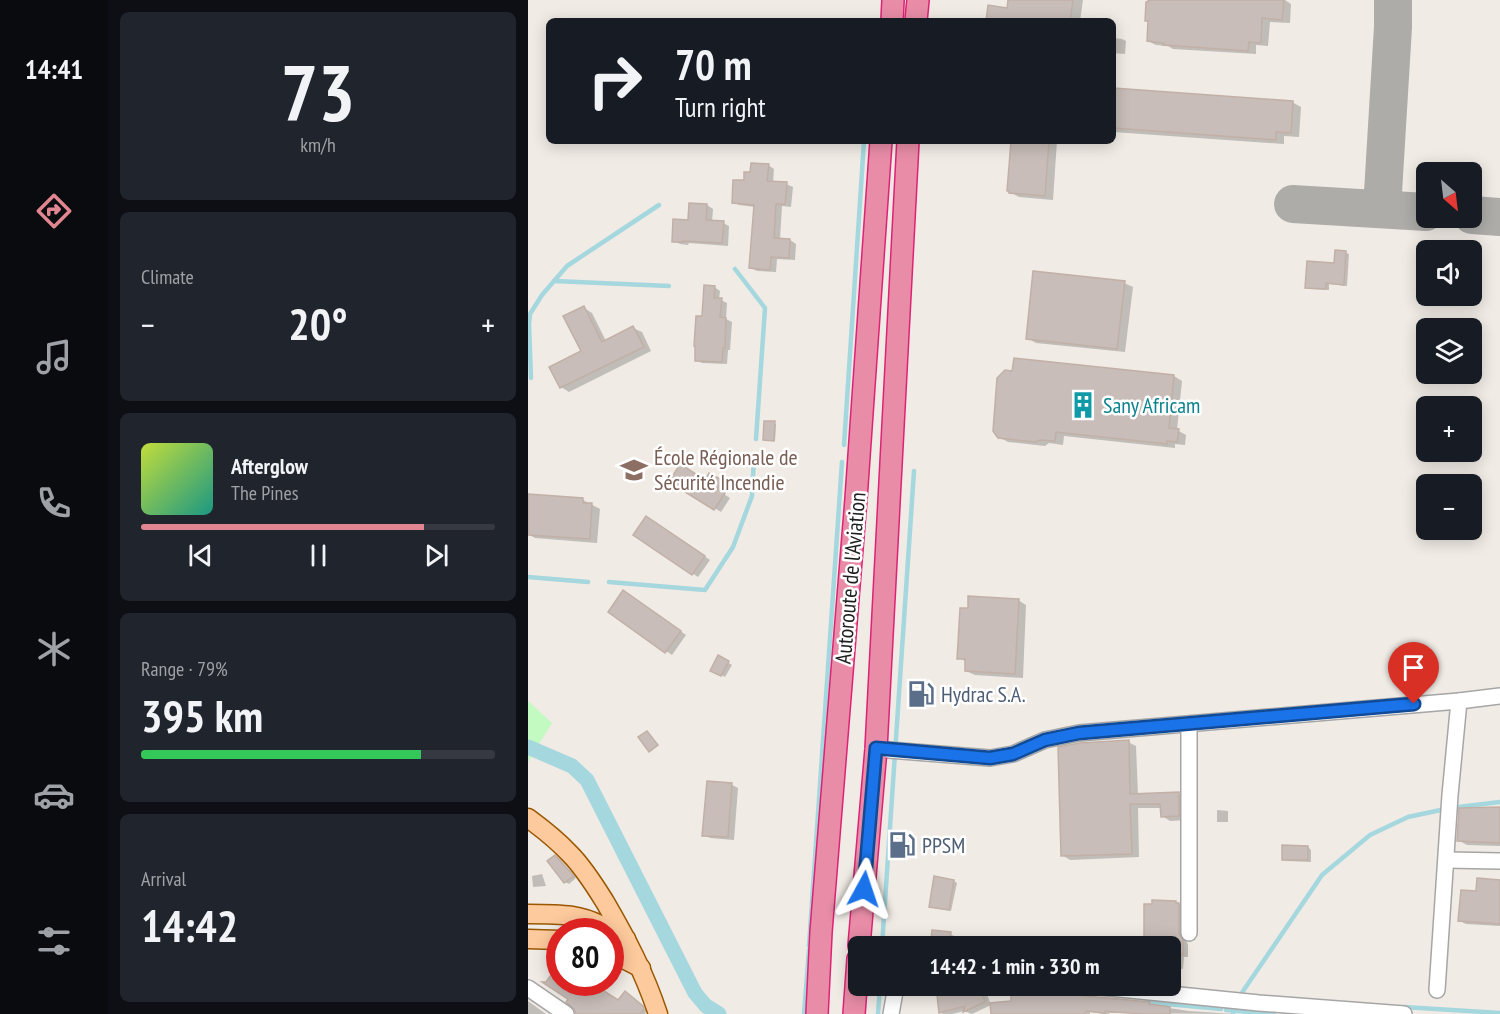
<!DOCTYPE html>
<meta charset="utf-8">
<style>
body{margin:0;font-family:"PT Sans Narrow",sans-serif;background:#20242c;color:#f1f3f6;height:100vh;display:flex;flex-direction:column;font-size:22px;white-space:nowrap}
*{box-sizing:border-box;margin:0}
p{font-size:20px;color:#9ea1a6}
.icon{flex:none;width:33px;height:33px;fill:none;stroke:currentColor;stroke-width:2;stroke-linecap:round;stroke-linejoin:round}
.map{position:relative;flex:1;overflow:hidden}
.details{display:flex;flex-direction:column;gap:12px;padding:12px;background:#0d0f14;width:420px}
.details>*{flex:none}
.hud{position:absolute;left:18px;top:18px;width:570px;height:126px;border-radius:9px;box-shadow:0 3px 15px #0003;background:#171b24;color:#f1f3f6;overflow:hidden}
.needle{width:39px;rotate:152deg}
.controls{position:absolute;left:888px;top:162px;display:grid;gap:12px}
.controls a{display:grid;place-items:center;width:66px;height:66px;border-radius:9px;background:#171b24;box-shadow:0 3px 15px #0003;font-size:30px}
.speed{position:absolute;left:18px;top:918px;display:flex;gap:12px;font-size:30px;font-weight:700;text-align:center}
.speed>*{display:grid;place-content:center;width:78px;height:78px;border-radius:50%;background:#171b24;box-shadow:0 3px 15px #0003;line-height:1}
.speed .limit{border:9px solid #d22;background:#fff;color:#111}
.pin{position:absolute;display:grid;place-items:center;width:51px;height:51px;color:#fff;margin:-62px -26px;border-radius:50% 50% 50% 0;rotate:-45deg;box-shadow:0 0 6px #0007}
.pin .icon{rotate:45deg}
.me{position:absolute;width:66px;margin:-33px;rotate:5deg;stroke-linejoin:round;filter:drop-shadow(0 0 4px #0008)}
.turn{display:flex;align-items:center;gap:21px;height:126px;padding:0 30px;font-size:27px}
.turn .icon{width:78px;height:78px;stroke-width:2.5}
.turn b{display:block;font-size:42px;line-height:51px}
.big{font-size:45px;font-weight:700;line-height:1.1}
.details .card{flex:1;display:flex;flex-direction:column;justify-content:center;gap:9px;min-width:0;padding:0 21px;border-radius:9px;background:#20242c}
.details .dial{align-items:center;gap:0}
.dial b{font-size:78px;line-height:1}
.song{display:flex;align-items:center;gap:18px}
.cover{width:72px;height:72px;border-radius:9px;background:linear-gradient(135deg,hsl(70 70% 55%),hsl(170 70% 35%))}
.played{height:6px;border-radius:3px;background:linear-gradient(90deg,#e18691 80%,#363941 80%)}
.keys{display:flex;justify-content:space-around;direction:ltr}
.heat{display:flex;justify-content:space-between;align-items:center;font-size:33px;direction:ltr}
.charge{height:9px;border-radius:4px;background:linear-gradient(90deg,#34c759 79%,#363941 0)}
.trip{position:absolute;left:320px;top:936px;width:333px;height:60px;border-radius:9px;background:#171b24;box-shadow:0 3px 15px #0003;font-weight:700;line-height:60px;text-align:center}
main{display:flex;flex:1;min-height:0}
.menu{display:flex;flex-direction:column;width:108px;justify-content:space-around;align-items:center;background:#090b0e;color:#9ea1a6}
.menu .icon{width:42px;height:42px}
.menu .current{color:#e18691}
.menu b{font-size:27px;color:#f1f3f6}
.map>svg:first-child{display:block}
</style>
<main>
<nav class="menu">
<b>14:41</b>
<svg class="icon current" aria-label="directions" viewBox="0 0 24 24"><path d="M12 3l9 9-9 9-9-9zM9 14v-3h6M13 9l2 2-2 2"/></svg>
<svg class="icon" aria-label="music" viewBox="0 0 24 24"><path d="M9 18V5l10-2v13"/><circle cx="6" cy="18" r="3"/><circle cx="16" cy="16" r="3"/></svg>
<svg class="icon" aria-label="phone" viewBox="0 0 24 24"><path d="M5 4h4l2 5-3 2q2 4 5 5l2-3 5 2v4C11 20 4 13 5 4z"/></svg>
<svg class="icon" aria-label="climate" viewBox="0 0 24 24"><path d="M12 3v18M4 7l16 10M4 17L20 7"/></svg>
<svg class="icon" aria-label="car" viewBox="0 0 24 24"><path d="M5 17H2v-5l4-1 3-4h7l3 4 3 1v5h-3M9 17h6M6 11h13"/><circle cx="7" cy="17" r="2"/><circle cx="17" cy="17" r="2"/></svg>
<svg class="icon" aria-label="filters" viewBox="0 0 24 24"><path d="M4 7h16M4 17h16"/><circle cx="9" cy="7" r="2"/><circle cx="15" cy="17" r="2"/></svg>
</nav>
<section class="details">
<div class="card dial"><b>73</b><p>km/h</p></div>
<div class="card"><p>Climate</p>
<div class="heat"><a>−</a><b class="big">20°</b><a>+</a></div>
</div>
<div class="card">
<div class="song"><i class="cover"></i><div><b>Afterglow</b><p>The Pines</p></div></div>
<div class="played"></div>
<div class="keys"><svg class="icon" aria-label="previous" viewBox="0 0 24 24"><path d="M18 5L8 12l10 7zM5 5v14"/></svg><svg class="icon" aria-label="pause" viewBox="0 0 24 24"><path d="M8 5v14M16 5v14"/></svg><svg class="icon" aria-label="next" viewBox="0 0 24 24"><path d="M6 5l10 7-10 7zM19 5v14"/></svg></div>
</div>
<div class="card"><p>Range · 79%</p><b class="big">395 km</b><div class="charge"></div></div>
<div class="card"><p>Arrival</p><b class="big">14:42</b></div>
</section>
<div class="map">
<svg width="972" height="1014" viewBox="0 0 972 1014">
<rect width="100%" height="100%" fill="#f0ebe5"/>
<!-- park -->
<polygon fill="#c3fac2" points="0,701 24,723 0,762"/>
<!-- shadow -->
<g fill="#0003">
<polygon points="482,0 555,0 552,21 459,21 480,9"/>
<polygon points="621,0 757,0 763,4 762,23 742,22 740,46 728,45 728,54 645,49 640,46 628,45 620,41 621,22 618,20"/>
<polygon points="585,38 594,39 598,41 597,54 585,53"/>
<polygon points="585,90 764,102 773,107 771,137 756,136 756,144 585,132"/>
<polygon points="484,141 529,141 525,200 491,197 482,192"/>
<polygon points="240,165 246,169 245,183 258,184 265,187 263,207 254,206 252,240 262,240 268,244 267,260 249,259 248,272 229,271 223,268 227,207 211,205 205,202 224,174"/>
<polygon points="179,205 185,209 184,222 195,223 201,226 200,246 161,243 160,245 152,244 146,241 161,222"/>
<polygon points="818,253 821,254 819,286 801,284 801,290 782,289 778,287 807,265"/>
<polygon points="596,283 605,287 597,352 508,343 499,338"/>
<polygon points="186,287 192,291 191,299 199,303 198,319 204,322 202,350 200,350 199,364 174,363 168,360 175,318"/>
<polygon points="56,308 64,313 78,341 105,328 114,332 123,351 41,392 33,387 55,352"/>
<polygon points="646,376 654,381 649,430 658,435 657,445 647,444 647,448 536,436 535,445 521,443 517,446 480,442 471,437"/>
<polygon points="238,423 248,424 247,441 237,440"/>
<polygon points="182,475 199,485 194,493 202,498 193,512 143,481 177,482"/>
<polygon points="0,496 55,500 72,509 69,543 7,538 0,534"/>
<polygon points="124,521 182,560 170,577 164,573"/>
<polygon points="102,596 158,635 144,655 82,612"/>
<polygon points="490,600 498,605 495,678 447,675 438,671 439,662 431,658"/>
<polygon points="191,657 204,665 197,677 184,670"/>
<polygon points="600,742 608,746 610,795 651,794 659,798 659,820 642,821 634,816 634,808 610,808 611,857 542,860 534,855"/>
<polygon points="204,785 210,788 206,840 182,838 176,835"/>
<polygon points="972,809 972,846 939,845 930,840"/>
<polygon points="689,810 700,811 700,822 689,822"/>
<polygon points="780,847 783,850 783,862 759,861 755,859"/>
<polygon points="27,857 31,859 48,878 41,884 37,882"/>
<polygon points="14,874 18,886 5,887 4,876"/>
<polygon points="426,881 429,883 423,911 406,908"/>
<polygon points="972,881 972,926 938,924 932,921 950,892"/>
<polygon points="648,902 654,905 657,937 660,945 660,957 656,957 655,969 642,968 642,946 618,946 618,905"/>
<polygon points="406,932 422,934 426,936 425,946 404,946"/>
<polygon points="32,982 50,990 90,1002 100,995 119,1011 117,1014 49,1014 42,999"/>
<polygon points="452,986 457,989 463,1005 444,1014 436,1011 424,1014 415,1014 412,1012 409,987"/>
<polygon points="536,990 540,992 541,996 621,1003 627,1006 661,1011 707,1014 582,1013 581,1014 575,1014 562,1012 562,1014 465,1014 485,1003"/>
<polygon points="0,1001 18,1014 0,1014"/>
</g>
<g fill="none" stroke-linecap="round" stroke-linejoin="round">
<!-- stream -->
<g stroke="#a5d7de" stroke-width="4.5">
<polyline points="207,269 237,308 228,439"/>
<polyline points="26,281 141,286"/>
<polyline points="3,378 1,324 2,314 14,295 39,266 131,205"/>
<polyline points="316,445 336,141"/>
<polyline points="0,577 60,582"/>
<polyline points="81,582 177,590 205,547 224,496 226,457"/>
<polyline points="281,946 314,462"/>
<polyline points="354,946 386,471"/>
<polyline points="711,997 794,875 842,835 880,817 922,808 972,802"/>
<polyline points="617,1002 693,1009"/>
<polyline points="876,1007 972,1013"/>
<polyline points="698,1010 746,1014"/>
<polyline points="276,1014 281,950"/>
<polyline points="350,1014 352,986"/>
<polyline points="705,1014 708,1005"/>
</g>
<!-- canal -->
<polyline stroke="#a5d7de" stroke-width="15" points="0,747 44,766 59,780 167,993 178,1006 191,1014"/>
<!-- taxiway -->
<g stroke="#aeaca9" stroke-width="38">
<polyline points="765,204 898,212"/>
<polyline points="854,209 865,27 865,0"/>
<polyline points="944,215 972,217"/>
</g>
</g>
<!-- building -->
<g fill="#c8bdb8" stroke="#c2b0a7" stroke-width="1.5">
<polygon points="480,0 545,0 542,21 458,21 460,5 479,8"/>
<polygon points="620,0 756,0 754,20 734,18 733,43 721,42 720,51 635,45 636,43 619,41 620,21 617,21 618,2 620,2"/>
<polygon points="585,88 765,101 763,133 748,132 748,140 585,128"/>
<polygon points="483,141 521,141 517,196 481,193 481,191 479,191"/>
<polygon points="223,163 241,164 239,181 259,182 257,204 248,204 246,238 262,239 261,258 243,257 242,270 221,268 226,205 204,203 205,180 216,180 216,172 222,172"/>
<polygon points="161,203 179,204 178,220 196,221 194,243 155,241 155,242 144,242 145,219 160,220"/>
<polygon points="807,250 818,251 816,285 798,283 798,289 777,288 779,261 806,263"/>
<polygon points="505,271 597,281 589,349 498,339"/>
<polygon points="176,285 187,286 186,298 194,298 192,317 198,318 197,348 195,348 194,362 167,361 167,346 166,346 168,316 174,316"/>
<polygon points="56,306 74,342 105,326 116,347 32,388 21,367 53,351 35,316"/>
<polygon points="486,358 646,375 641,428 651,429 649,442 639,441 639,444 528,432 527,441 512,440 507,442 470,438 465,431 469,378 477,370 484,371"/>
<polygon points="236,421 247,421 246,441 235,440"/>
<polygon points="152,464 177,480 181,473 194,480 189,489 197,493 186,510 141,482"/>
<polygon points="0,494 55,498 55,503 64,503 62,539 0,535"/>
<polygon points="118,516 177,556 164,575 105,535"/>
<polygon points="95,590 153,631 137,653 80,612"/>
<polygon points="440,596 491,599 487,674 437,671 437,659 429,659 430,643 432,608 440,608"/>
<polygon points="190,655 201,661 193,676 182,671"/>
<polygon points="119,731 130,745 121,752 110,737"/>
<polygon points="601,740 602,794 651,792 651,816 633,817 632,804 602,804 604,854 533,856 530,747 552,743"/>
<polygon points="179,781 204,783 200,837 174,836"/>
<polygon points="972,807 972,843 929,841 931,808"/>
<polygon points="754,845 780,846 780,860 754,860"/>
<polygon points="27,855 46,876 36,883 19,861"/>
<polygon points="406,876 426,880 421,910 401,907"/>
<polygon points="949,878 972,880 972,924 930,921 933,890 948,891"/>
<polygon points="624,900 648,901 648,903 651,903 651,933 655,940 655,955 642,955 642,946 616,946 616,904 624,904"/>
<polygon points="404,930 423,932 421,946 402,946"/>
<polygon points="32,962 32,982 41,982 49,988 53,982 62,982 90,1000 97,991 115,1006 116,1009 112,1014 48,1014 46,1009 38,1002 40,999 14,982 18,982"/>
<polygon points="408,986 452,986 457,1002 435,1012 437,1006 411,1013"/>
<polygon points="536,988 536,994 622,1002 621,1004 642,1007 642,1014 613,1014 577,1011 577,1013 558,1011 557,1014 463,1014 462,1003 483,1001 483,990"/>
</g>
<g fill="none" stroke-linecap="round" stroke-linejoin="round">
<defs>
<g id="minor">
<polyline points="661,724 661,933"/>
<polyline points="348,749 462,758 485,754 517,740 551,733 931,701 972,696"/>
<polyline points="919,860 972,861"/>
<polyline points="562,986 731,1003 876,1014"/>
<polyline points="0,988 38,1014"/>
<polyline points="909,990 922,795 931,701"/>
<polyline points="363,1014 368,986"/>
</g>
<g id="major">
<path d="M0,818C15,829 29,840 42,854C56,868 67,886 77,902C99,940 116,972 130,1014"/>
<path d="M0,914C14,914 30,914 44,916C64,919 81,929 98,939"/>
<polyline points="0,939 32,940"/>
<polyline points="82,952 113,968"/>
</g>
<g id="highway">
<polyline points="364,21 365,0"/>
<polyline points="388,21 390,0"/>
<polyline points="331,946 348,749 380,141"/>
<polyline points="289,1014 293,932 328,499 353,141"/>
<polyline points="326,1014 330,959"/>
</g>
</defs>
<!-- minor casing -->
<use href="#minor" stroke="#a6a6a6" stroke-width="18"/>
<!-- major casing -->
<use href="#major" stroke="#9a5700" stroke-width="21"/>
<!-- highway casing -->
<use href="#highway" stroke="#dd2376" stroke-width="24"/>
<!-- minor -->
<use href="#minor" stroke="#fff" stroke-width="15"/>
<!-- major -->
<use href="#major" stroke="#fdca9d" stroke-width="18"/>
<!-- highway -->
<use href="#highway" stroke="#e88ca7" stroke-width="21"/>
</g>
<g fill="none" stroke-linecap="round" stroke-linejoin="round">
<defs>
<polyline id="route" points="336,889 348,748 462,758 485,754 517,740 551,733 886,704"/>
</defs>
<!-- route casing -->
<use href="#route" stroke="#114b97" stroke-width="15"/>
<!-- route -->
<use href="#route" stroke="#1a73e8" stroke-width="10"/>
</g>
<!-- icons -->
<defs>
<symbol id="building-bare" viewBox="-9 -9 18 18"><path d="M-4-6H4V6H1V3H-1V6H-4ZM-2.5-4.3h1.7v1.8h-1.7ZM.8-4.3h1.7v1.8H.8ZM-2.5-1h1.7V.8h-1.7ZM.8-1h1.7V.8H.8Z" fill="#0f9aa8" stroke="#fff" stroke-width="2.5" paint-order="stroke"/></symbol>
<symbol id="school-bare" viewBox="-9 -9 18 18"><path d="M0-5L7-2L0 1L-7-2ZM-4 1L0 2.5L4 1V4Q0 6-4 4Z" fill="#8d6e63" stroke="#fff" stroke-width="2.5" paint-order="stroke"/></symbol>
<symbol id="fuel-bare" viewBox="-9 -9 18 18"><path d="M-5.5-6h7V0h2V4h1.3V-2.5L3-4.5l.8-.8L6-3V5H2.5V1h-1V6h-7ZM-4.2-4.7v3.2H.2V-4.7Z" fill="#5c6f8a" stroke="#fff" stroke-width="2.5" paint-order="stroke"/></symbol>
</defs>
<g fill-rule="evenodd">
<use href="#building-bare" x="536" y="386" width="38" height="38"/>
<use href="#school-bare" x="87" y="451" width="38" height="38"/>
<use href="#fuel-bare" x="374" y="675" width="38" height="38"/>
<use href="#fuel-bare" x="355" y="826" width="38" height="38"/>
</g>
<g text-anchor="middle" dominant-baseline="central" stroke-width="5" stroke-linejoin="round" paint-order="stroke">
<!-- culture labels -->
<g font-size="22" fill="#0d838f" stroke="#fff" text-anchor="start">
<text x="575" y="405">Sany Africam</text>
</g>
<!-- education labels -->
<g font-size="22" fill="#785e54" stroke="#fff" text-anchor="start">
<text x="126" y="457">École Régionale de<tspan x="126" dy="25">Sécurité Incendie</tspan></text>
</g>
<!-- street labels -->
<g font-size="22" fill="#1f1f1f" stroke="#fff">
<text transform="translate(322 578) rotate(-85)">Autoroute de l'Aviation</text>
</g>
<!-- service labels -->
<g font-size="22" fill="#4e5e75" stroke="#fff" text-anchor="start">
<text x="413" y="694">Hydrac S.A.</text>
<text x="394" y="845">PPSM</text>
</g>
</g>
</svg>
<div class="controls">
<a><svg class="needle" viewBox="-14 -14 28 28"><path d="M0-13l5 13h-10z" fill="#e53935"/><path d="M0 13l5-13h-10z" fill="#9ea1a6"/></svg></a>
<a><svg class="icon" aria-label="sound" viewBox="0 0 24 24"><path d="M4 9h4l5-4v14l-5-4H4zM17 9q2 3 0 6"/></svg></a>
<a><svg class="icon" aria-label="layers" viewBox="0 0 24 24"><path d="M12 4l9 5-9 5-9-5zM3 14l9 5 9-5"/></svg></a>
<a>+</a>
<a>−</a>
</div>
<div class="speed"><div class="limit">80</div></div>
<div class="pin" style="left:886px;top:704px;background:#d93025"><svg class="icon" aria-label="arrive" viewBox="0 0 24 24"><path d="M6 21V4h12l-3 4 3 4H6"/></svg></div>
<svg class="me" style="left:336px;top:889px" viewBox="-20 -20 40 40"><path d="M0-17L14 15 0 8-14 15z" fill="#1a73e8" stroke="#fff" stroke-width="4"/></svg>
<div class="trip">14:42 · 1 min · 330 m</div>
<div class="hud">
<div class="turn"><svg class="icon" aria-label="right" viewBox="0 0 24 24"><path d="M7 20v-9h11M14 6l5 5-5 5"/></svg><div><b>70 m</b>Turn right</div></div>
</div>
</div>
</main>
